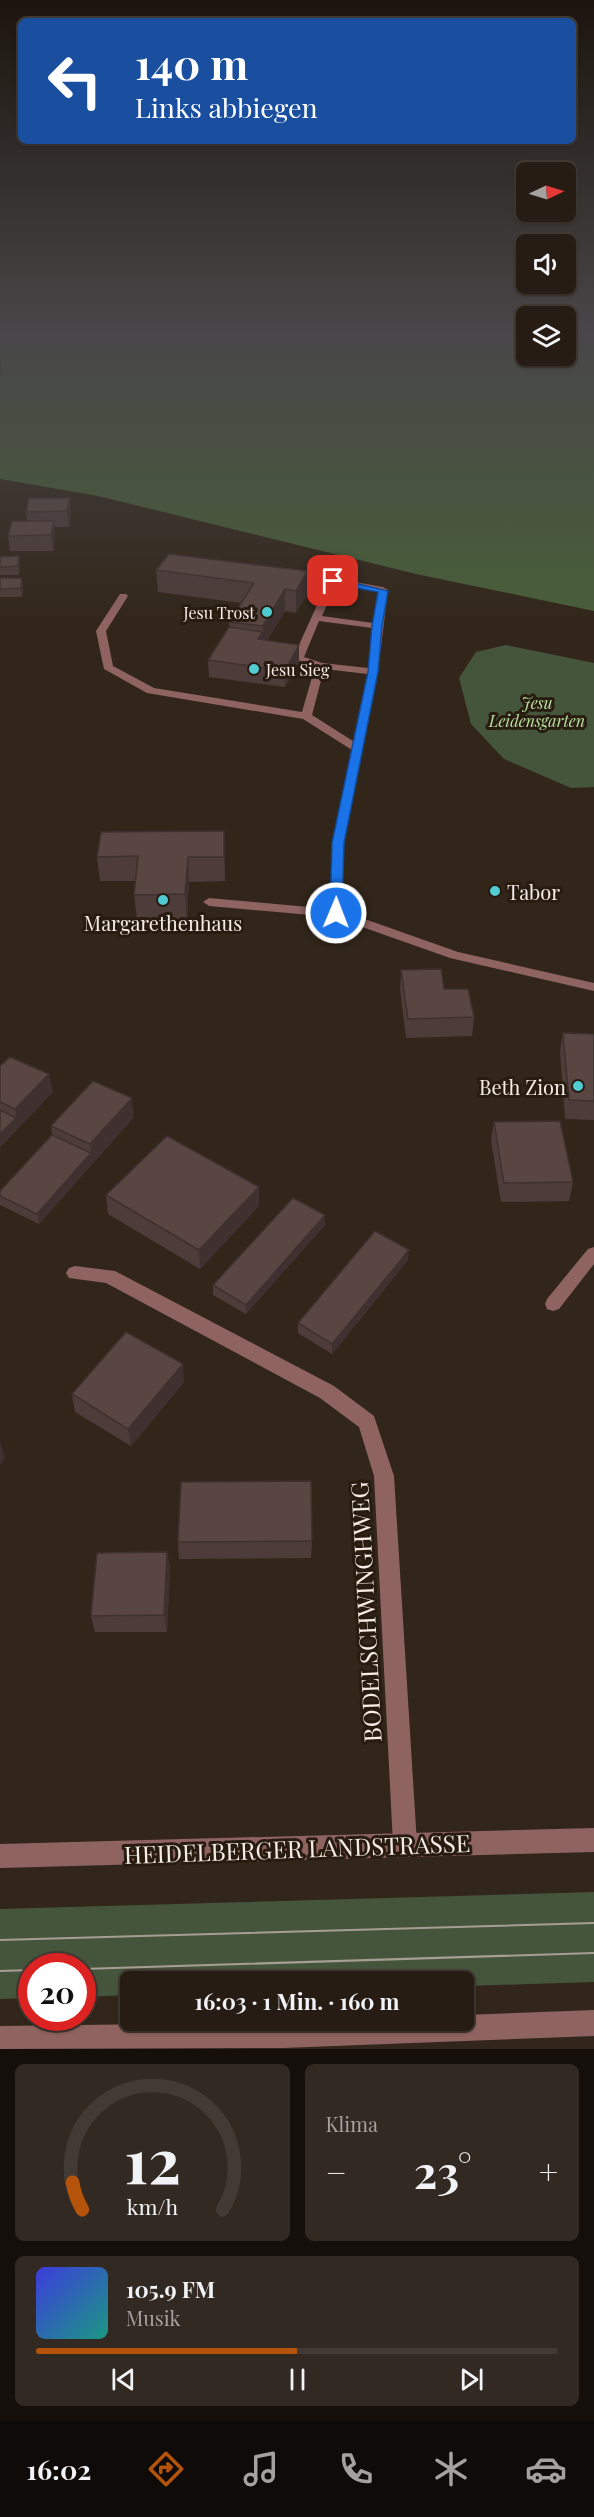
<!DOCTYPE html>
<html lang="de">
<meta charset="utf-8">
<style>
body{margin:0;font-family:"Playfair Display",serif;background:#322922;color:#f1f3f6;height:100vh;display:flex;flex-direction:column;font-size:22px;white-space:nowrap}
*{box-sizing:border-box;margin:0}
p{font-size:20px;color:#a4a1a0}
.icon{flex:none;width:33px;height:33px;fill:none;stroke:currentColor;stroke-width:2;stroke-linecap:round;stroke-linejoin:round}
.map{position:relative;height:2049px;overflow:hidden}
.details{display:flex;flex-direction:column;gap:15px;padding:15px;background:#150f0b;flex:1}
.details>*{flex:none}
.banner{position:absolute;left:18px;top:18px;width:558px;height:126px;border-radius:9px;box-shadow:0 2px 4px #0004,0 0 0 2px #423a34;background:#1a4fa0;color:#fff;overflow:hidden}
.needle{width:39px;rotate:86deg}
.controls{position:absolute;left:516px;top:162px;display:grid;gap:12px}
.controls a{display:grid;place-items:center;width:60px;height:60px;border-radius:9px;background:#261c14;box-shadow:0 2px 4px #0004,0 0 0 2px #423a34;font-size:30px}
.speed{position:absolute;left:18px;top:1953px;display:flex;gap:12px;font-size:30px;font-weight:700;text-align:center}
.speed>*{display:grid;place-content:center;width:78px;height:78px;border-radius:50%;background:#261c14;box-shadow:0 2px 4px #0004,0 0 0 2px #423a34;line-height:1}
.speed .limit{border:9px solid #d22;background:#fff;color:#111}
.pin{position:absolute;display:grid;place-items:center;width:51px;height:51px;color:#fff;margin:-26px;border-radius:12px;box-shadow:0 3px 9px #0006}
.me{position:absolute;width:66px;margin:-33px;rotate:1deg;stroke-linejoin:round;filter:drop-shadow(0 0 4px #0008)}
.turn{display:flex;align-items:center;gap:21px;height:126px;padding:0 18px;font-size:27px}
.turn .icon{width:78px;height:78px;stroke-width:2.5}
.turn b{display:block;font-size:42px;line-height:51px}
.big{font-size:45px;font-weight:700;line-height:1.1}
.details .card{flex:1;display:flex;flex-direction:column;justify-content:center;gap:9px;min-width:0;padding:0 21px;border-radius:9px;background:#322922}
.details .dial{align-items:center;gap:0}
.dial svg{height:156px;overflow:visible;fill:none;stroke:#423a34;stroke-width:7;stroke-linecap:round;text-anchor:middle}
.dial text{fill:#f1f3f6;stroke:none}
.song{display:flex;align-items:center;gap:18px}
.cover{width:72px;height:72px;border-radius:9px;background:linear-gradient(135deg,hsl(240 70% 55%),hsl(170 70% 35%))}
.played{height:6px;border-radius:3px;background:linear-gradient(90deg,#b45309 50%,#423a34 50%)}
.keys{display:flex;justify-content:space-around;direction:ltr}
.heat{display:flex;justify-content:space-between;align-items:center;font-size:33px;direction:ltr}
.details .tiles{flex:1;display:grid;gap:15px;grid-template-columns:1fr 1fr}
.card:last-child{grid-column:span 2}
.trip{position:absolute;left:120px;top:1971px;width:354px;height:60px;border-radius:9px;background:#261c14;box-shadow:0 2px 4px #0004,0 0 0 2px #423a34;font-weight:700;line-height:60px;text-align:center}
.menu{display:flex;height:96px;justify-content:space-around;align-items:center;background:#0f0b08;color:#a4a1a0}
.menu .icon{width:42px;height:42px}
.menu .on{color:#b45309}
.menu b{font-size:27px;color:#f1f3f6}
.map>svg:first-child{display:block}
</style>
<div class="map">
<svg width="594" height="2049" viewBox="0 0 594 2049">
<rect width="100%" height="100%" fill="#32261a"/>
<!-- green -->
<g fill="#45553b">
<polygon points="506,645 594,663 594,787 571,788 504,759 471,724 459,678 476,652"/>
<polygon points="594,1892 594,1982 464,1986 464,1982 130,1982 130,1995 83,1997 82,1966 32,1966 31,1998 0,1999 0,1909"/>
</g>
<!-- forest -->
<polygon fill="#485f38" points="0,338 526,338 526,356 566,356 566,338 594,338 594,611 416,574 98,496 0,479"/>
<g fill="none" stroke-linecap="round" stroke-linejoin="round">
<!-- service -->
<g fill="#8f6360" fill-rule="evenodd">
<path d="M333,578L383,587L388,590L378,672L344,843L342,911L458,952L594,983V991L450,958L334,917L209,906L203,902L209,898L330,909L332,843L352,750L303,719L147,693L104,669L96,631L120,594H126L128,596L106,631L113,666L154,688L302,712L315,667L293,658L328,581ZM336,584L378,592L373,623L322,616ZM319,621L372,628L368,668L322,663L304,657ZM324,669L368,674L353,741L312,715Z"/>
<polygon points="594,1247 594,1264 559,1309 553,1311 547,1309 545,1304 547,1299 588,1249"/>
</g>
<!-- minor -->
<g fill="#8f6360" fill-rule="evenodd">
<polygon points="75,1266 115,1271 334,1386 374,1416 394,1476 417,1844 414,1853 405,1856 396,1853 393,1844 374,1476 359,1427 320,1398 106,1283 69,1278 66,1273 69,1268"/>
<polygon points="594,2010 594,2036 283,2048 0,2049 0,2026 464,2020 464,2015"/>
</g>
<!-- tertiary -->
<polygon fill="#8f6360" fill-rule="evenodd" points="594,1828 594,1852 0,1868 0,1844"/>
<!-- tram -->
<g stroke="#a79d94" stroke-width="2">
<polyline points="0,1940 594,1923"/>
<polyline points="82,1969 594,1953"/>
<polyline points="0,1971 32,1970"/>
</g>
</g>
<!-- wall -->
<g fill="#4d3c3a">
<polygon points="70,498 71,513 69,527 54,527 55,536 53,551 10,551 8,536 27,521 26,512"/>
<polygon points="0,557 20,565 19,575 0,575"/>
<polygon points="156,570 308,571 308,593 296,613 285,611 267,641 299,645 299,662 285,687 209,677 208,660 229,627 229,622 241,603 158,592"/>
<polygon points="0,578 23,586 22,597 0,597"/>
<polygon points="225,855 225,881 189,882 187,919 137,919 134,895 136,881 100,881 97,857"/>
<polygon points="401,970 444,989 474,1017 472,1036 406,1038 400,989"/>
<polygon points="563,1033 594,1034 594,1120 565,1119 560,1051"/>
<polygon points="0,1066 53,1092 0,1147"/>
<polygon points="134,1117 39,1224 0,1205 0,1191 52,1135 51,1126"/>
<polygon points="494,1122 573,1182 569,1201 501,1202 491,1140"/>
<polygon points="106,1195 259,1206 200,1269 108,1214"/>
<polygon points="325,1215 325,1225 246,1314 213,1295 213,1285"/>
<polygon points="408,1260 332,1354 298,1333 298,1323"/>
<polygon points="184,1382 131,1446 75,1412 72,1394"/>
<polygon points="312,1541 311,1558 179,1559 178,1542"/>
<polygon points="167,1552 170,1569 167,1632 95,1632 91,1616"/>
</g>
<!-- shaded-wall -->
<g fill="#3e312f">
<polygon points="1,360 3,374 0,376 0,361"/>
<polygon points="70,498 71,513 69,527 67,511"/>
<polygon points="54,521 55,536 53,551 51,535"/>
<polygon points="19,556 20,565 19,575 18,566"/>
<polygon points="308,571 308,593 296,613 296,591"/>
<polygon points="22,578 23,586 22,597 21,588"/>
<polygon points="285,589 285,611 263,648 263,626"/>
<polygon points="263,632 263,648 258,639"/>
<polygon points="299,645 299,662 285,687 285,671"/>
<polygon points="224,831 225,855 225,881 224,857"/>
<polygon points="188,857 189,882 187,919 185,894"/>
<polygon points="49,1074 53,1092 0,1147 0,1134 16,1118 15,1109"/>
<polygon points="132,1098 134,1117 39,1224 37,1214 91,1153 90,1144"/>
<polygon points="259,1187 259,1206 200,1269 199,1250"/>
<polygon points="325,1215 325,1225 246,1314 246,1305"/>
<polygon points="409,1250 408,1260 332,1354 332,1344"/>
<polygon points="183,1364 184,1382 131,1446 128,1429"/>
<polygon points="0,1441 5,1459 0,1465"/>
<polygon points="167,1552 170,1569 167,1632 164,1615"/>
</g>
<!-- building -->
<g fill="#594643" stroke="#3e312f" stroke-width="1.5">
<polygon points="29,498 70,498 67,511 26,512"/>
<polygon points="12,521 54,521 51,535 8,536"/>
<polygon points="169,554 308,571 296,591 285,589 263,626 229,622 254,583 156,570"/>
<polygon points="19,556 18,566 0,567 0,557"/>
<polygon points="0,578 22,578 21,588 0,589"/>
<polygon points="229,627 263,632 258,639 299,645 285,671 208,660"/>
<polygon points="224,831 224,857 188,857 185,894 134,895 138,856 97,857 101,832"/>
<polygon points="441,969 444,989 468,989 474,1017 408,1019 401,970"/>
<polygon points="563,1033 594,1034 594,1101 569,1100"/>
<polygon points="10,1057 49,1074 15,1109 0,1102 0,1066"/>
<polygon points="93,1081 132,1098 90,1144 51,1126"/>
<polygon points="0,1110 16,1118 0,1134"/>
<polygon points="560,1121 573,1182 504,1183 494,1122"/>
<polygon points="52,1135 91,1153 37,1214 0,1196 0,1191"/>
<polygon points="167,1136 259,1187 199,1250 106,1195"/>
<polygon points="293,1198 325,1215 246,1305 213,1285"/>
<polygon points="375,1231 409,1250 332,1344 298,1323"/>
<polygon points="126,1332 183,1364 128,1429 72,1394"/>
<polygon points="311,1481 312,1541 178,1542 181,1482"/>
<polygon points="167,1552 164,1615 91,1616 97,1553"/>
</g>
<!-- sky -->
<linearGradient id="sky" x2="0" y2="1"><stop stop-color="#1c150e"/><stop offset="0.54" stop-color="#494749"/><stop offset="1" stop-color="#494749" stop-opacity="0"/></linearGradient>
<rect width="594" height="625" fill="url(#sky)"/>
<!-- route -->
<polygon fill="#1a73e8" stroke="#114b97" stroke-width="1.5" points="333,578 388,591 382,626 378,672 344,843 342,913 336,917 330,913 332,843 368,672 372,626 378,592 330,583 328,581"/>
<!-- markers -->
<g fill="#51ccd2" stroke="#281c11" stroke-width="2">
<circle cx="267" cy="612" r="6"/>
<circle cx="254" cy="669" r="6"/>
<circle cx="495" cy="891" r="6"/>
<circle cx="163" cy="900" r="6"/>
<circle cx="578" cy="1086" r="6"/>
</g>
<g text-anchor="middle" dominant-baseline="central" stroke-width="6" stroke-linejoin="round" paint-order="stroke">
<!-- far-poi labels -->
<g font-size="16" fill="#f5ece5" stroke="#281c11" text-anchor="end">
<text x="255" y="612">Jesu Trost</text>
<text x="266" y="669" text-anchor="start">Jesu Sieg</text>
</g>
<!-- far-park labels -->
<g font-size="16" font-style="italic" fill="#b9e2a0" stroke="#281c11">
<text x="537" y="702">Jesu<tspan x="537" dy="18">Leidensgarten</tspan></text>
</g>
<!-- poi labels -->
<g font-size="20" fill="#f5ece5" stroke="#281c11" text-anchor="start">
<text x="507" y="891">Tabor</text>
<text x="163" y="922" text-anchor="middle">Margarethenhaus</text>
<text x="566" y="1086" text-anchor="end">Beth Zion</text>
</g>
<!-- near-street labels -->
<g font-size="24" fill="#f5ece5" stroke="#281c11">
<text transform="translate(365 1612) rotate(-93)">BODELSCHWINGHWEG</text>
<text transform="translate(297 1848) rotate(-2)">HEIDELBERGER LANDSTRASSE</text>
</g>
</g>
</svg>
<div class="controls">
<a><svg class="needle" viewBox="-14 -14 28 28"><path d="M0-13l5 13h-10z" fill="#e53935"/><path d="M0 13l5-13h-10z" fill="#a4a1a0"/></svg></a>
<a><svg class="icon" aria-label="sound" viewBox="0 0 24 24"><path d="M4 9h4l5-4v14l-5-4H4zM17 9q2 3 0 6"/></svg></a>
<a><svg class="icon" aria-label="layers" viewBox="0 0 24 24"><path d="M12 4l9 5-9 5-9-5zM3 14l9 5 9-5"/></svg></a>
</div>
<div class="speed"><div class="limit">20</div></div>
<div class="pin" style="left:333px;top:581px;background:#d93025"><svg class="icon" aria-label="arrive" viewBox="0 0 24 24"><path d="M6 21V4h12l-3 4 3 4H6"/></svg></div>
<svg class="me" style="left:336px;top:913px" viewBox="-20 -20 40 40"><circle r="17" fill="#1a73e8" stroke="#fff" stroke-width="3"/><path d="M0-11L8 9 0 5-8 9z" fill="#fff"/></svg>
<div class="trip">16:03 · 1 Min. · 160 m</div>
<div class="banner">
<div class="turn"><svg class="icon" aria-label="left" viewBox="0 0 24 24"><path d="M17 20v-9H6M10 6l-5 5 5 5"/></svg><div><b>140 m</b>Links abbiegen</div></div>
</div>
</div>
<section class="details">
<div class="tiles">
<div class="card dial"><svg viewBox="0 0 100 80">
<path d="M14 69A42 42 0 1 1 86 69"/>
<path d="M14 69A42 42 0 0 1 9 55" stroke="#b45309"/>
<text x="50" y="56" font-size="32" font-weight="700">12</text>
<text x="50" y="72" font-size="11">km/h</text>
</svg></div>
<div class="card"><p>Klima</p>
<div class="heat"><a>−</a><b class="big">23°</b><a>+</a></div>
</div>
<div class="card">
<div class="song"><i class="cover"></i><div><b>105.9 FM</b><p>Musik</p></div></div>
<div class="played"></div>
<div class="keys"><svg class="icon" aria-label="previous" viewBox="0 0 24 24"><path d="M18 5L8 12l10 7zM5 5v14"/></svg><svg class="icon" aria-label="pause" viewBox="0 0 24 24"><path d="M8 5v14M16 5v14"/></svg><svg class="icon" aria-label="next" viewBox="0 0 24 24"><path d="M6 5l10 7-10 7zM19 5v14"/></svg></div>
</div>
</div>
</section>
<nav class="menu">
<b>16:02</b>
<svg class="icon on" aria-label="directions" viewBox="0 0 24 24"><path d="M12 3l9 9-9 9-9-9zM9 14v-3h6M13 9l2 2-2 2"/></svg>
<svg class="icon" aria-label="music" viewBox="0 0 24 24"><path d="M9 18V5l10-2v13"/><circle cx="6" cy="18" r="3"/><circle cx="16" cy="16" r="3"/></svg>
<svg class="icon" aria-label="phone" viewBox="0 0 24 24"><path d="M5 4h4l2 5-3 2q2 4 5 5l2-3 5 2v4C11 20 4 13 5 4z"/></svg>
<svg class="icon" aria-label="climate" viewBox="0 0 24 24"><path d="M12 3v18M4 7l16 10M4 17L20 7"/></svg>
<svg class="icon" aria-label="car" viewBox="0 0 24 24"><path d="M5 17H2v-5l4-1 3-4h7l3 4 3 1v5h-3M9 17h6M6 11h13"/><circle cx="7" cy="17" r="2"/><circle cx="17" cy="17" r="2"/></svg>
</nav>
